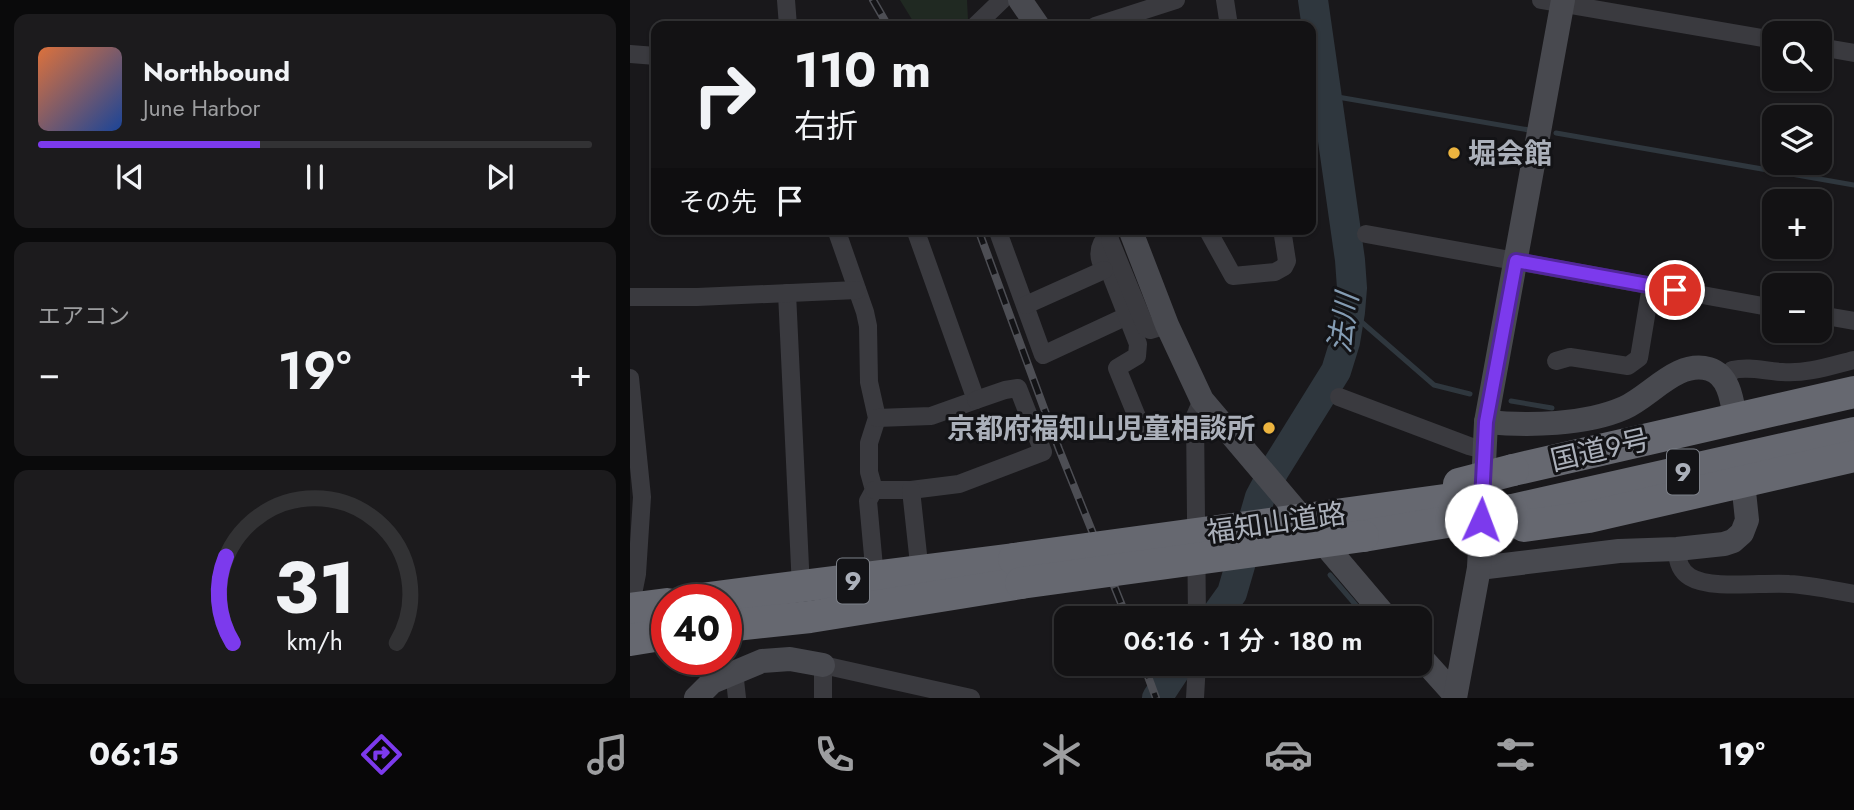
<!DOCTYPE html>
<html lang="ja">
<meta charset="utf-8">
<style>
body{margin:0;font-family:Jost,"Noto Sans JP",sans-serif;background:#1c1b1d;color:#f1f3f6;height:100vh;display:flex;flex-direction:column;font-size:26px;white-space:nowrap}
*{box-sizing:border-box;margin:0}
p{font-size:23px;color:#9d9ea0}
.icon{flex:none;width:38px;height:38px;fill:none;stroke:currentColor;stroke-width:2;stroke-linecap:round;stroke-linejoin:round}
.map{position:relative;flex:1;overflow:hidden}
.sheet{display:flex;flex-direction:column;gap:14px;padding:14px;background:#0a0a0b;width:630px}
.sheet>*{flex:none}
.hud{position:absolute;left:21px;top:21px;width:665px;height:214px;border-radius:14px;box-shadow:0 2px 5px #0004,0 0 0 2px #323234;background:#131214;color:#f1f3f6;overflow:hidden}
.tools{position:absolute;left:1132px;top:21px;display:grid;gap:14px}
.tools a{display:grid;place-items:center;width:70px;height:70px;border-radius:14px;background:#131214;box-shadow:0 2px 5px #0004,0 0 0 2px #323234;font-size:35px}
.speed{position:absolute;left:21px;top:584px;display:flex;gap:14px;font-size:35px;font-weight:700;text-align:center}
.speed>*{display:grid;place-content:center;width:91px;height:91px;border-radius:50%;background:#131214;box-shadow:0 2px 5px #0004,0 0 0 2px #323234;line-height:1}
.speed .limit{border:10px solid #d22;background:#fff;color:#111}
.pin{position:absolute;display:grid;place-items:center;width:60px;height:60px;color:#fff;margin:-30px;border:4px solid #fff;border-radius:50%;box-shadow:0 2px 7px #0007}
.me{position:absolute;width:77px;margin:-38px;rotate:2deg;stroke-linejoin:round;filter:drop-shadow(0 0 5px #0008)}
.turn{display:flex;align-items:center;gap:24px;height:147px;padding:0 28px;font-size:32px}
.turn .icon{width:91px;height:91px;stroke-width:2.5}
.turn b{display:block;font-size:49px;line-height:60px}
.then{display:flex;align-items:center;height:66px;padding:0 28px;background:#0003;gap:14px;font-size:26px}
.big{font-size:52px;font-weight:600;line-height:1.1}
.sheet .tile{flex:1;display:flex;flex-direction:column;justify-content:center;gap:10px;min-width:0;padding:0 24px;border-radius:14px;background:#1c1b1d}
.sheet .dial{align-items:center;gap:0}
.dial svg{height:182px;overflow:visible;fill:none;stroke:#323234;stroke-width:7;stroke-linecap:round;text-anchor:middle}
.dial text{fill:#f1f3f6;stroke:none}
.song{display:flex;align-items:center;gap:21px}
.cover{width:84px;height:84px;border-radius:10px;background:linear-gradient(135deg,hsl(20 70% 55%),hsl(220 70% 35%))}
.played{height:7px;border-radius:4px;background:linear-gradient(90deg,#7c3aed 40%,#323234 40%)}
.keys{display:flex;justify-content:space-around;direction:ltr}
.heat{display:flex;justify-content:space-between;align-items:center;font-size:38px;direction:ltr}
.trip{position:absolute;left:424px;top:606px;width:378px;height:70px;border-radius:14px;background:#131214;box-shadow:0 2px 5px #0004,0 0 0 2px #323234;font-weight:600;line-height:70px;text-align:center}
.dock{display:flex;height:112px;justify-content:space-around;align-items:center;background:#080708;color:#9d9ea0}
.dock .icon{width:49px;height:49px}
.dock .selected{color:#7c3aed}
.dock b{font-size:32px;color:#f1f3f6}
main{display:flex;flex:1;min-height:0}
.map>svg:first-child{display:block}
</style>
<main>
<section class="sheet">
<div class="tile">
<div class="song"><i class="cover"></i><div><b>Northbound</b><p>June Harbor</p></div></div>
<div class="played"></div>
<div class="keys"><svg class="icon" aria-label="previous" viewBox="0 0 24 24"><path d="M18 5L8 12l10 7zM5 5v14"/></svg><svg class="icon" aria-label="pause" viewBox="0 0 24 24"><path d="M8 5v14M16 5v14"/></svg><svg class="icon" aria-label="next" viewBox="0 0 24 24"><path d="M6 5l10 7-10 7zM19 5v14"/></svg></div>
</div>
<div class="tile"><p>エアコン</p>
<div class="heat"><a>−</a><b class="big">19°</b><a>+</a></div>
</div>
<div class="tile dial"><svg viewBox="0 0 100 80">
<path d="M14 69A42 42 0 1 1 86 69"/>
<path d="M14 69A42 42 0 0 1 11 31" stroke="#7c3aed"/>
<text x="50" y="56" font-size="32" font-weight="700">31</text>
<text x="50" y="72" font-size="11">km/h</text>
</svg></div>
</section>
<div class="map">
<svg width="1224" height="698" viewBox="0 0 1224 698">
<rect width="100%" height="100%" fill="#19181b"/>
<!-- green -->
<polygon fill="#202922" points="270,0 337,0 338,20 330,26 286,26"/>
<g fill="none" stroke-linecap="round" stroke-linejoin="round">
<!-- stream -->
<g stroke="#2f373e" stroke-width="5">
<polyline points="696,95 899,130"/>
<polyline points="926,133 1224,185"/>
<polyline points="720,312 804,385 840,394"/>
<polyline points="881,401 922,408"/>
<polyline points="630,497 635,500"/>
<polyline points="700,575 737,618"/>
<polyline points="777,663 783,670"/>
</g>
<!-- river -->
<g stroke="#2f373e" stroke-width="30">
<polyline points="584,618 602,593 630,497 645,469 706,371 715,342 720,312 722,288 720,260 683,0"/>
<polyline points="527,698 550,663"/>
</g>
<!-- street -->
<g stroke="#3a3a3f" stroke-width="18">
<polyline points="156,0 158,26"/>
<polyline points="595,0 599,26"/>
<polyline points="911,0 1144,40"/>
<polyline points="345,26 372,0"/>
<polyline points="465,26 546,0"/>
<polyline points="1190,47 1224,53"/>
<polyline points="0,54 26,56"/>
<polyline points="206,229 235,312 238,326 239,382 247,418 239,443 239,472 244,490 238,501 245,578"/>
<polyline points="367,229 413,355 497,316"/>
<path d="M476,229L480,240L472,243C466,255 471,268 481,275L508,344L507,356L487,368L512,429"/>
<polyline points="577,229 603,276 645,272 654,267 657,261 652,229"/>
<polyline points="736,234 1144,308"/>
<polyline points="480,240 516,328 520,330 537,325"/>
<polyline points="157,293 171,588"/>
<polyline points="0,297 67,297 227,290"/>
<polyline points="396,305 474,270"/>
<polyline points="1190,315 1224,321"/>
<polyline points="926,361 940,357 998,366 1009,358 1021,286"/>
<polyline points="0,378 12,497 7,574 0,609"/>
<path d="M1096,381L1102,370C1120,366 1134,371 1152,372C1177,374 1200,366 1224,360"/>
<polyline points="709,397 839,446 854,450"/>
<polyline points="247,418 301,416 346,400 285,229"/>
<polyline points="244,490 281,490 329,484 413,452 388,388 375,390 346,400"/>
<polyline points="281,490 290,573"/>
<path d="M1047,549C1047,560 1050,571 1060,577C1081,590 1134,582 1159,584C1180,585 1202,590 1224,594"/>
<polyline points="567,618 565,416 572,400"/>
<polyline points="104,671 107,698"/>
<polyline points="193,698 193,665 341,698"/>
<polyline points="565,698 567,663"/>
</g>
<!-- secondary -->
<g stroke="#48494f" stroke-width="24">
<polyline points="390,0 408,26"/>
<polyline points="500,229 537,325 572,400 757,618"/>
<path d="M856,422C899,426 955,425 994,408C1021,396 1047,360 1079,369C1099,375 1102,400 1105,418"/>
<polyline points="849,568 989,551 1047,549 1094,544 1103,541 1112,533 1117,520 1113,482"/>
<polyline points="789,655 825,695"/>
<polyline points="66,698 82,682 132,661 160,659 193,665"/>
<polyline points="825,698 849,568 856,422 933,0"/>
</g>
<!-- highway -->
<g stroke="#666870" stroke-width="32">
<polyline points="883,470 1224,392"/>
<polyline points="882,510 1224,433"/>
<polyline points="698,516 829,498"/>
<polyline points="894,526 959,517 1224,456"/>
<polyline points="733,536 829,520"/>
<polyline points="63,600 384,559"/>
<polyline points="0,609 37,604"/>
<polyline points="96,626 180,617 391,583"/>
<polyline points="0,640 37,634"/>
</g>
<defs>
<g id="rail">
<polyline points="243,0 258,26"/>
<polyline points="348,229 429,449 497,618"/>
<polyline points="513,663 526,698"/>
</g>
</defs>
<!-- rail casing -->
<use href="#rail" stroke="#4d4e54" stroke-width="8"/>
<!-- rail -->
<use href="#rail" stroke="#131316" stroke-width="5" stroke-dasharray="16" stroke-linecap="butt"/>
<!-- highway-bridge -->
<g stroke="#666870" stroke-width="32">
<polyline points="829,484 883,470"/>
<polyline points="829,520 882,510"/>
<polyline points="384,559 698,516"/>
<polyline points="391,583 733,536"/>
</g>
</g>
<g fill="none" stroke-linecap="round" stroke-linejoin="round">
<defs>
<polyline id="route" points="851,520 856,422 886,261 1045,290"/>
</defs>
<!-- route casing -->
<use href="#route" stroke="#51269a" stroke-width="18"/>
<!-- route -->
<use href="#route" stroke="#7c3aed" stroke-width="12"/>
</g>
<!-- markers -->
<g fill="#ecb43f" stroke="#131316" stroke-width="2.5">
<circle cx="824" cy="153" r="7"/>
<circle cx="639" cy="428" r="7"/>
</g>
<g text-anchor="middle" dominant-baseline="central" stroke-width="6" stroke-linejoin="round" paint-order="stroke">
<!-- shield labels -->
<g fill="#131316" stroke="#7d8189" stroke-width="2">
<rect x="1037" y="449.5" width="32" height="45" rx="5"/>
<rect x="207" y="558.5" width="32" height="45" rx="5"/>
</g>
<g font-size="26" font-weight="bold" fill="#abb0ba">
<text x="1053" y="472">9</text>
<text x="223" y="581">9</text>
</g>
<!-- poi labels -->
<g font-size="28" font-weight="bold" fill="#abb0ba" stroke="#131316" text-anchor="start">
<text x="838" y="153">堀会館</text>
<text x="625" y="428" text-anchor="end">京都府福知山児童相談所</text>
</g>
<!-- street labels -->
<g font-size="28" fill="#abb0ba" stroke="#131316">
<text transform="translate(970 450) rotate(-13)">国道9号</text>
<text transform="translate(646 523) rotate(-8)">福知山道路</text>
</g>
<!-- water labels -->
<g font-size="30" font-style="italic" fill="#849cb3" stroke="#131316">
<text transform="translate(713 323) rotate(-82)">法川</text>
</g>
</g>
</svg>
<div class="tools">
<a><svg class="icon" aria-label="search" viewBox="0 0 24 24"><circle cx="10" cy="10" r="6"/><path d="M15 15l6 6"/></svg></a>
<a><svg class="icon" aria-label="layers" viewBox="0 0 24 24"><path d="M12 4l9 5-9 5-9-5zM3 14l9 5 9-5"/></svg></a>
<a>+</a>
<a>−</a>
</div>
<div class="speed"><div class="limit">40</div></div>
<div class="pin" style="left:1045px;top:290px;background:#d93025"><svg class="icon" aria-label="arrive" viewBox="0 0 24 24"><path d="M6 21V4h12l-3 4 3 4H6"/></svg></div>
<svg class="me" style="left:851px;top:520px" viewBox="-20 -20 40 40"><circle r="19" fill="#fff"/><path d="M0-13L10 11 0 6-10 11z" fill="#7c3aed"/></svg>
<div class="trip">06:16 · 1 分 · 180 m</div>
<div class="hud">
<div class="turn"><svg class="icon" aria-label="right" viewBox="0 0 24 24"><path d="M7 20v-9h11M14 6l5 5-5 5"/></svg><div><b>110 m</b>右折</div></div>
<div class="then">その先<svg class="icon" aria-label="arrive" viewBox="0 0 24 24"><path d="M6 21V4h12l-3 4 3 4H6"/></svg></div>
</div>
</div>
</main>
<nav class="dock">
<b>06:15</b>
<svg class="icon selected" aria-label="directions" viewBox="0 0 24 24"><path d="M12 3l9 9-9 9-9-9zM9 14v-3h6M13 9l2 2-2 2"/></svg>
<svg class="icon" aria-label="music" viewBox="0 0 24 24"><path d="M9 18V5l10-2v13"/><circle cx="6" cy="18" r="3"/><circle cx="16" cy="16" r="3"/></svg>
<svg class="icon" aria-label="phone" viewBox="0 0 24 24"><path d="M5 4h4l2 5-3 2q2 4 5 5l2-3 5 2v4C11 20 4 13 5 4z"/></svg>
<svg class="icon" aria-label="climate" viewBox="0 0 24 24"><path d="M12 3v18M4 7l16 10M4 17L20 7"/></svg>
<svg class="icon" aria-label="car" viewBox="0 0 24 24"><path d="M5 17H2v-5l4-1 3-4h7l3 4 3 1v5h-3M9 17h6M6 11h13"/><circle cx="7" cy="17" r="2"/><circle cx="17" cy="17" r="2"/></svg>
<svg class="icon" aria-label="filters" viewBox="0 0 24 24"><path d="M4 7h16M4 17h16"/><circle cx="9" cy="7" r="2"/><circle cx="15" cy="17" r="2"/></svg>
<b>19°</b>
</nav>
